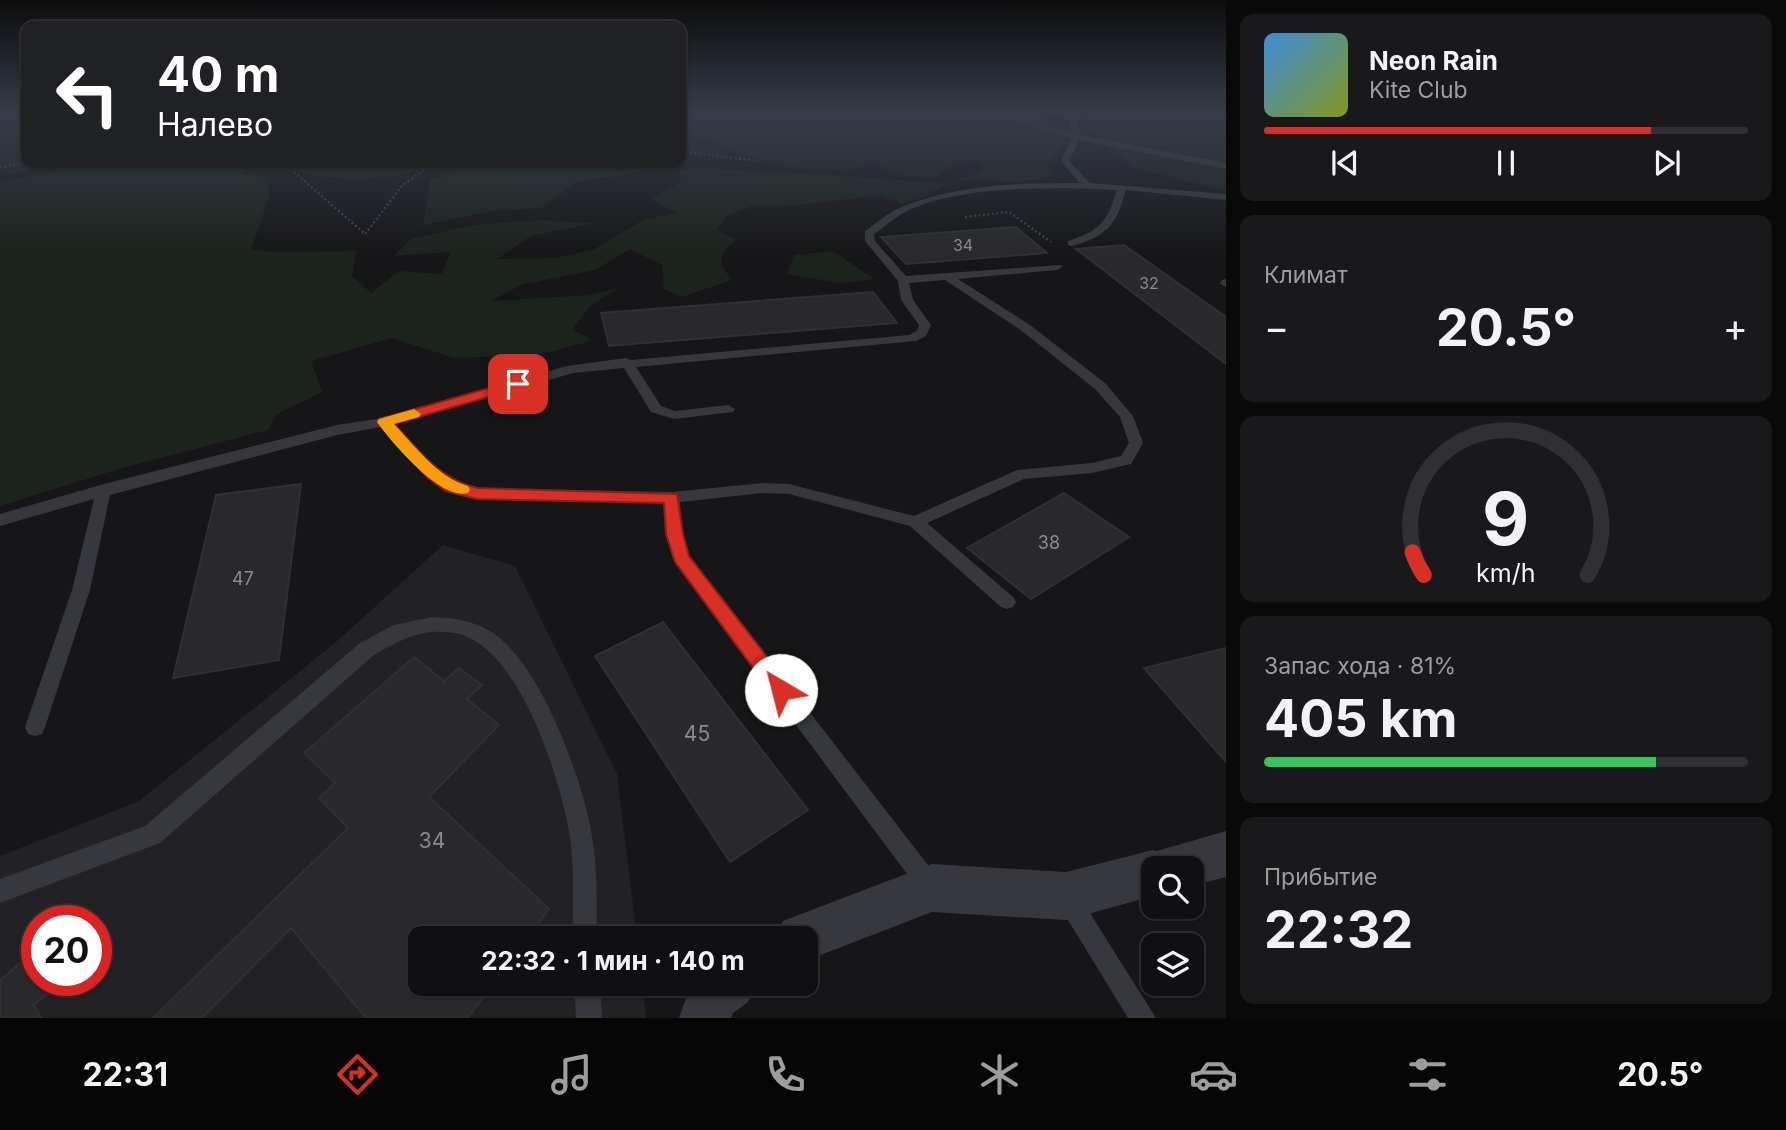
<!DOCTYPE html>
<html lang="ru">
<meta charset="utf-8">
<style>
body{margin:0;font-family:Inter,sans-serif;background:#19191b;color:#f1f3f6;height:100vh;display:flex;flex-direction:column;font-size:26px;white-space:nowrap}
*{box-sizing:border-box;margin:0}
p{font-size:23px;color:#9c9d9f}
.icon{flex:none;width:38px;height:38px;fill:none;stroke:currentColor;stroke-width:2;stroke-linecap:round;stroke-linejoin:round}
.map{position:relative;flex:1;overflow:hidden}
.panel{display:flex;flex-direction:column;gap:14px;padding:14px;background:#09090a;width:560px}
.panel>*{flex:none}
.guide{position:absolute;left:21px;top:21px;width:665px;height:147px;border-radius:14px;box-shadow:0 2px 5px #0004,0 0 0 2px #303032;background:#202124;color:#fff;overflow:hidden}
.fabs{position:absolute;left:1141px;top:856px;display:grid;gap:14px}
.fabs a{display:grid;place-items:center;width:63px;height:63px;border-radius:14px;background:#101012;box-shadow:0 2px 5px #0004,0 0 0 2px #303032;font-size:35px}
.speed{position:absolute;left:21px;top:905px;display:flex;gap:14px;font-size:35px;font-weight:700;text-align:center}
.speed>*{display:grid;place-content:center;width:91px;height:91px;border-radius:50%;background:#101012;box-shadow:0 2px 5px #0004,0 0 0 2px #303032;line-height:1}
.speed .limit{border:10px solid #d22;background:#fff;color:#111}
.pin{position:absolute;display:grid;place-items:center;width:60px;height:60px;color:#fff;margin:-30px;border-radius:14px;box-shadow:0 4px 10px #0006}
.me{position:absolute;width:77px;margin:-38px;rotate:323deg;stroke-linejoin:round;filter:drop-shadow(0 0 5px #0008)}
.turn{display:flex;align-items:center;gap:24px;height:147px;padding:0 21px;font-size:32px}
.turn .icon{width:91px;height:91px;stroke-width:2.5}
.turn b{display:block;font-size:49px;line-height:60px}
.big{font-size:52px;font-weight:700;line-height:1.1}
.panel .tile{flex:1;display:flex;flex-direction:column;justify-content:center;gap:10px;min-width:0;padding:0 24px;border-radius:14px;background:#19191b}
.panel .dial{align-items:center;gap:0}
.dial svg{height:182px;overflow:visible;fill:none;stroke:#303032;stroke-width:7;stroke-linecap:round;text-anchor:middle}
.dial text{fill:#f1f3f6;stroke:none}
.song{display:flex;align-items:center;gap:21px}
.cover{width:84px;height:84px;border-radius:10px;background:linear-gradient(135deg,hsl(210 70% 55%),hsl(70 70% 35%))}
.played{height:7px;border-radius:4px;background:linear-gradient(90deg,#d93025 80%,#303032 80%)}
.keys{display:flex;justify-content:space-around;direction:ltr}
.heat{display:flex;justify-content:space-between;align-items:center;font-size:38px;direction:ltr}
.charge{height:10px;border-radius:5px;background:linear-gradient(90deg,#34c759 81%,#303032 0)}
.trip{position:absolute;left:408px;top:926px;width:410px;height:70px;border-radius:14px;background:#101012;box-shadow:0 2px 5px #0004,0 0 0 2px #303032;font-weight:700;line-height:70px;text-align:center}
.dock{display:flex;height:112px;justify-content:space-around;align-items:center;background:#060607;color:#9c9d9f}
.dock .icon{width:49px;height:49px}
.dock .active{color:#d93025}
.dock b{font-size:32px;color:#f1f3f6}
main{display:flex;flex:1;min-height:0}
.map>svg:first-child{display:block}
</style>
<main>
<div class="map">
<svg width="1226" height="1018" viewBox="0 0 1226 1018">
<rect width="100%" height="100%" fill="#161618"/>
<!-- built -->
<path fill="#222225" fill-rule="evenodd" d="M443,545L515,566L617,774L637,938H420V984H642L646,1018H0V856L139,801L336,642ZM37,920H96V980H37Z"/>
<!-- green -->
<g fill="#1c231d">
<polygon points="0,113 26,113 26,163 72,163 0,176"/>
<polygon points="681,113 1058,113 1041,116 1055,123 1054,127 1063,137 1061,147 1047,167 1060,175 1023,182 959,180 982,170 978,159 948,166 936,178 893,175 874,162 848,170 786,167 730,150 704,137 681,151"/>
<polygon points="1085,113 1226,113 1226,191 1135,168 1083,125"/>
<path d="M103,163H266L241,173L269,178V197L251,249L273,252L357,251L352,276L371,293L399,271L442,274L450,252L394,256L411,239L473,225L539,220L594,223L531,236L497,259L553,258L593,250L643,220L677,213L651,199L681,182L679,169C769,169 858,178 948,183L924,197L901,204L879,195L798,205L752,206L726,216L717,230L736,239L723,252L721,265L732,280L681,297L664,289L662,265L630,249L595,270L521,285L491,301L590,295L619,288L591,305L572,330L594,340L539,355L454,358L392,338L311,361L322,392L277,414L268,430L122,468L0,506V181Z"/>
<polygon points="293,163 444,163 410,173 358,180 304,174"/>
<polygon points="478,163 624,163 642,171 577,182 541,208 494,211 423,225 430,180"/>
<polygon points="833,251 874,279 839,283 787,274 794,255"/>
</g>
<!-- building -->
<g fill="#29292c" stroke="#303034" stroke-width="2">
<polygon points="1016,227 1047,253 906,264 881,237"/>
<polygon points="1124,245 1226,317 1226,364 1076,249"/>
<polygon points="873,292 897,323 609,346 601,313"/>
<polygon points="301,484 279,660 173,678 216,495"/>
<polygon points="1064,493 1129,537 1031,599 967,548"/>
<polygon points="663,622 808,810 730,862 595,656"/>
<polygon points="1226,648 1226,762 1144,668"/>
<polygon points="414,657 444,681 459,668 482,685 467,699 499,725 429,797 549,909 527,938 420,938 420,984 494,984 467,1018 366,1018 291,928 202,1018 153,1018 348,828 319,798 335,783 304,753"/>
<polygon points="37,949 37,980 62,980 34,1005 41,1018 0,1018 0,980"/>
</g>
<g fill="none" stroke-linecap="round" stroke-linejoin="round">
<!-- path -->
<g stroke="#3d3f44" stroke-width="2.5" stroke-dasharray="2 2.5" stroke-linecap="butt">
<polyline points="681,130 702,113"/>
<polyline points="681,151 758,161"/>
<polyline points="284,163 365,234 402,186 433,163"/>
<polyline points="0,167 26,163"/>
<polyline points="965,217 1009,212 1051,242"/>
</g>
<!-- lane -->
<g fill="#37383d" fill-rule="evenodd">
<path d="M992,113H1004L1072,133L1068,113H1076L1080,135L1226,163V169L1079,140L1069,161L1090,183L1226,194V200L1126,190C1116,225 1108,236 1072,246L1068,245V241C1101,230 1107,222 1117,190C1057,187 952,184 900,215C891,221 883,228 874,234L875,241L906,276L1061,265L1062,267L1057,270L958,279L1030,325L1105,383L1133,416L1143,443L1131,464L1092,473L1024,479L927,523L1013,597L1016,602L1013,607L1007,609L1001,607L910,526L789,494L763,493L680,502L682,534L689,556L938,878L942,886L938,894L930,898L922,894L675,563L666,534L664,502L477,498L446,491L428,478L381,427L337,435L110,495L90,590L45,727L42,734L35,736L28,734L25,727L72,590L94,499L0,526V514L104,484L337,425L383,418L567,366L626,358L631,360L909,335L917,331L919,325L901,300L898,281L865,241V231C876,224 886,214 897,209C954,184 1020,183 1080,183L1061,161L1072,138ZM945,280L1022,331L1095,389L1120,417L1129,443L1121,456L1092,463L1017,470L914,516L789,484L763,483L672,492L477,488L456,483L438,470L394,424L573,373L624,368L651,412L674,419L733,412L735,409L728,405L675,411L661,406L636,367L916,341L926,336L931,325L913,300L909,283Z"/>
<polygon points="1226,279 1226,287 1220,284 1222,280"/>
<path d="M432,617C455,618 478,621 497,636C543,670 583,781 592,836C598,870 596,904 597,938H573C572,904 575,870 570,837C561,781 519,643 454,633C421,628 401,640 374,655L160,843L0,903V879L145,826L360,643L394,625Z"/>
<polygon points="1068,887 1076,891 1156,1018 1128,1018 1060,907 1056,899 1060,891"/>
<polygon points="574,984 600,984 602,1018 576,1018"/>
</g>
<!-- street -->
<g fill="#37383d" fill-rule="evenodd">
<polygon points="1226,831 1226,877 1192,886 1192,868 1153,868 1153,896 1066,920 932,912 805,961 805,938 775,938 783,921 932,864 1066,872 1153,850 1157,851"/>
<polygon points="691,984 756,984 748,1002 733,1013 731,1018 679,1018"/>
</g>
</g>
<!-- sky -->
<linearGradient id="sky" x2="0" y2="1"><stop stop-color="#0c0c0d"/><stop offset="0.44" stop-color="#363c48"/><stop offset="1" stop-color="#363c48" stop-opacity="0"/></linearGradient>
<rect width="1226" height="256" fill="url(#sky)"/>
<!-- route -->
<path fill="#d93025" stroke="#8d1f18" stroke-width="2" d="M518,380L523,381V387L394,424C421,452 438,478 477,488L677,494L683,534L689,556L788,684L791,690L788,696L781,699L774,696L675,562L666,534L664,503L477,499L446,491L428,478L377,422L379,419Z"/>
<!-- slow -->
<path fill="#f59e0b" d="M414,409L421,414L419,417L394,424C416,447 437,477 468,486L470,490L468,493C441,501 392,443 377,422L379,419Z"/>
<g text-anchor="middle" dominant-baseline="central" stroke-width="7" stroke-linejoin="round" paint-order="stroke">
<!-- far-number labels -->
<g font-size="16" fill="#888b94">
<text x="963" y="245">34</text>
<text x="1149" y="283">32</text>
</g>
<!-- number labels -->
<g font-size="18" fill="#888b94">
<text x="1049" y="542">38</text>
<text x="243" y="578">47</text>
</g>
<!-- near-number labels -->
<g font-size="21" fill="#888b94">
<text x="697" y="733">45</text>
<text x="432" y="840">34</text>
</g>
</g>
</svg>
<div class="fabs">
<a><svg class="icon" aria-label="search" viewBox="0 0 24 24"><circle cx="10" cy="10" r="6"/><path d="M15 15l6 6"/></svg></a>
<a><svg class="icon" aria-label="layers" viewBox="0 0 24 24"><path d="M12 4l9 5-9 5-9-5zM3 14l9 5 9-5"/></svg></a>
</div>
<div class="speed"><div class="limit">20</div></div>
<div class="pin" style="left:518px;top:384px;background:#d93025"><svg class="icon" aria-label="arrive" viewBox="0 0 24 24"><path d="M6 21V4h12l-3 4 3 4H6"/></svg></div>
<svg class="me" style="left:781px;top:690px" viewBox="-20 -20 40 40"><circle r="19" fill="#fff"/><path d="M0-13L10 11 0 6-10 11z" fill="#d93025"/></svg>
<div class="trip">22:32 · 1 мин · 140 m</div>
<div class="guide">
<div class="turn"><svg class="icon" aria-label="left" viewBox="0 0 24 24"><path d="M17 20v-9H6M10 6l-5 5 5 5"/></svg><div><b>40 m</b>Налево</div></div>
</div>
</div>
<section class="panel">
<div class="tile">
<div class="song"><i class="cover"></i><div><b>Neon Rain</b><p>Kite Club</p></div></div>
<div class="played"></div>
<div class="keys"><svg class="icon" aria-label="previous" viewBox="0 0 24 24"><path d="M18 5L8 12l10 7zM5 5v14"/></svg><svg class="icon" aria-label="pause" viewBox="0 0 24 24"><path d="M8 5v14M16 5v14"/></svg><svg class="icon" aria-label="next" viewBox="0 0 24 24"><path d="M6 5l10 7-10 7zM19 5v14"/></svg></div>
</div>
<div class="tile"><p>Климат</p>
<div class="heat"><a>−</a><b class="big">20.5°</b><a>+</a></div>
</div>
<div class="tile dial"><svg viewBox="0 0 100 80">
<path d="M14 69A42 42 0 1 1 86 69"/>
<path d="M14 69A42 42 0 0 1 9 59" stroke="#d93025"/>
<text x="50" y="56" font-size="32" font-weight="700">9</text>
<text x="50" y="72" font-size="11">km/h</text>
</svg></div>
<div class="tile"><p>Запас хода · 81%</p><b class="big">405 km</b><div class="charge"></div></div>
<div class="tile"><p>Прибытие</p><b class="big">22:32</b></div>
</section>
</main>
<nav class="dock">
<b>22:31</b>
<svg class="icon active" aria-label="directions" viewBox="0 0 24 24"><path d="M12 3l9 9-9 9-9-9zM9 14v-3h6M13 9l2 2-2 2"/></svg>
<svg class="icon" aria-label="music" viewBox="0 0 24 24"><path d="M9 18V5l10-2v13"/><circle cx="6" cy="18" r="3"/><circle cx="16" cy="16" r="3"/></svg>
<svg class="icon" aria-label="phone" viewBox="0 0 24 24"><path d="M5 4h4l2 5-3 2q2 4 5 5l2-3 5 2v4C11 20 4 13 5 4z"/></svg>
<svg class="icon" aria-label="climate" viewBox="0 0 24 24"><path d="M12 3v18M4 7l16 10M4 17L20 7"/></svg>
<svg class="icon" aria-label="car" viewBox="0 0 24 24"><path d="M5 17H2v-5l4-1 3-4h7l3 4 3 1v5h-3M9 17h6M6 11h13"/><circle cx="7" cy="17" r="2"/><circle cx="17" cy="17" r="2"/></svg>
<svg class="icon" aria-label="filters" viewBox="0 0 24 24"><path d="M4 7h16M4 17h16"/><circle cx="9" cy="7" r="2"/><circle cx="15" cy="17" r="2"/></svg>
<b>20.5°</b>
</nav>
